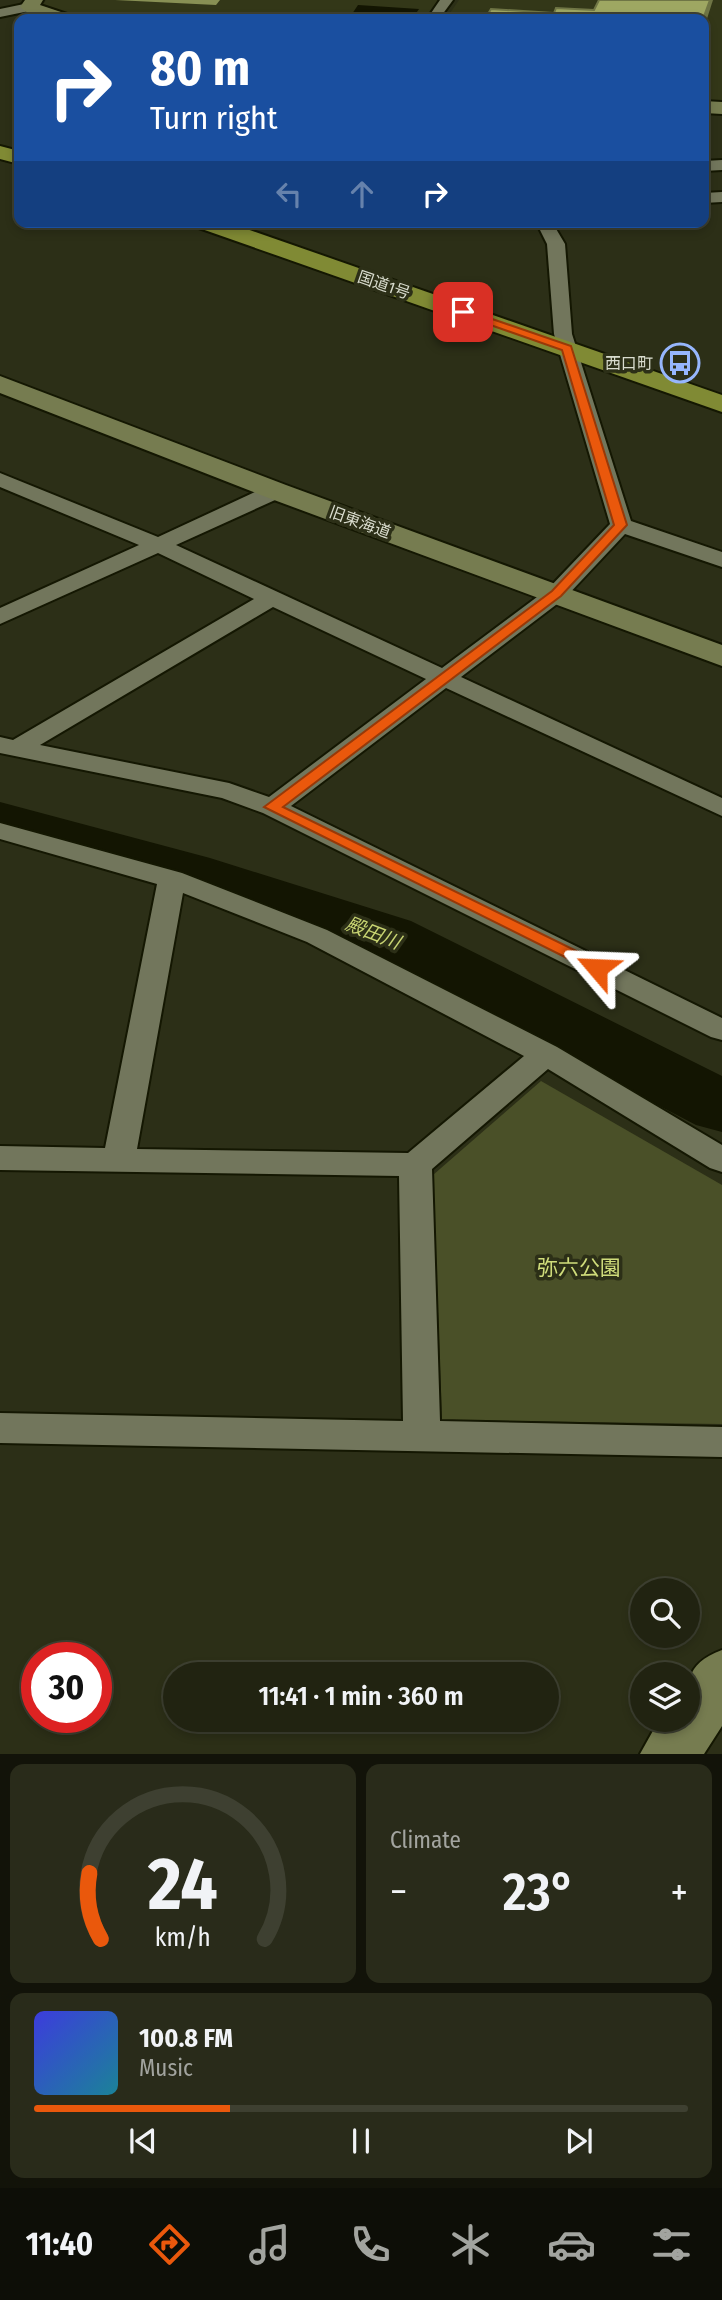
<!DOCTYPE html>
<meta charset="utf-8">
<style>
body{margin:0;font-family:"Fira Sans Condensed","Noto Sans JP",sans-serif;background:#292b1a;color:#f1f3f6;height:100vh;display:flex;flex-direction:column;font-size:26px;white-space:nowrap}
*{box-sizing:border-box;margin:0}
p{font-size:23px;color:#a2a49f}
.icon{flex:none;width:38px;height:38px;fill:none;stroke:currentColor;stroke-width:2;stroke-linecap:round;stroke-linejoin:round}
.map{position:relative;height:1754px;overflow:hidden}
.side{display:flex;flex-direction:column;gap:10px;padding:10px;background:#121309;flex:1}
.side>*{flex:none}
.guide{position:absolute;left:14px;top:14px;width:695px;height:214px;border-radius:14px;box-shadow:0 4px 10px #0003,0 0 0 2px #3e4031;background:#1a4fa0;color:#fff;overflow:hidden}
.fabs{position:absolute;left:630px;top:1578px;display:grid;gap:14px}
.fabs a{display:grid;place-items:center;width:70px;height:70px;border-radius:50%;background:#212311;box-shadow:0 4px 10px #0003,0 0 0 2px #3e4031;font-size:35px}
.speed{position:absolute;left:21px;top:1642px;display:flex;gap:14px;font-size:35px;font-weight:700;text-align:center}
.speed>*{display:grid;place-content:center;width:91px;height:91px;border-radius:50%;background:#212311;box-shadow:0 4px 10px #0003,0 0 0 2px #3e4031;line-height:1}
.speed .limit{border:10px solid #d22;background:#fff;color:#111}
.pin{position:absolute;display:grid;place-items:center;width:60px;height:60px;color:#fff;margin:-30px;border-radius:14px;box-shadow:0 4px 10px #0006}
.me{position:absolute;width:77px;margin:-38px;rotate:296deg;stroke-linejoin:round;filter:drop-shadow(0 0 5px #0008)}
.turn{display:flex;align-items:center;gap:24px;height:147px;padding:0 21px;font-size:32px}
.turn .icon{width:91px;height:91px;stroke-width:2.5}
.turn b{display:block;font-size:49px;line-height:60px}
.lanes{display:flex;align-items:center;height:66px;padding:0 21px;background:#0003;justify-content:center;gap:35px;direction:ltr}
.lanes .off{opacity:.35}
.big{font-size:52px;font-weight:600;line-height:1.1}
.side .widget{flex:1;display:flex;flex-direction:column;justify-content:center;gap:10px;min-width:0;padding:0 24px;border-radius:14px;background:#292b1a}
.side .dial{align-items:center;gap:0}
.dial svg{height:182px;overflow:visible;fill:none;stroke:#3e4031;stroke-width:7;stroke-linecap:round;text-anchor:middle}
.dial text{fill:#f1f3f6;stroke:none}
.song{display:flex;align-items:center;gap:21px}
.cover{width:84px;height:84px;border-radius:10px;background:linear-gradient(135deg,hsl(240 70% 55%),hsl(190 70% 35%))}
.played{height:7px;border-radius:4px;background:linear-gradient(90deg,#ea580c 30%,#3e4031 30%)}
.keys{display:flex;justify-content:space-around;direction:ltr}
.heat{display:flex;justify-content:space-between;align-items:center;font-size:38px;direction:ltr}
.side .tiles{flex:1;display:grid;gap:10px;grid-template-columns:1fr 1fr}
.widget:last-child{grid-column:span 2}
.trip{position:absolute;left:163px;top:1662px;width:396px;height:70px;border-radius:35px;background:#212311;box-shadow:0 4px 10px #0003,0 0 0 2px #3e4031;font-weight:600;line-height:70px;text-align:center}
.tabs{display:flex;height:112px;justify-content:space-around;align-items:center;background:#0d0e07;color:#a2a49f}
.tabs .icon{width:49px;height:49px}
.tabs .active{color:#ea580c}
.tabs b{font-size:32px;color:#f1f3f6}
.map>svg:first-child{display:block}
</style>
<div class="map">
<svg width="722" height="1754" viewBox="0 0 722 1754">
<rect width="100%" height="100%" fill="#2c2f17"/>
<!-- built -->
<g fill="#333718">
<polygon points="46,0 439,0 426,19 86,19 43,5"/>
<polygon points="459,0 722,0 722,102 704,101 704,19 446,19"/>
</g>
<!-- green -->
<polygon fill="#4a5028" points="541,1081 722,1185 722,1424 442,1420 433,1175"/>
<!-- water -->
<polygon fill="#131502" points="358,5 419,9 412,19 350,17"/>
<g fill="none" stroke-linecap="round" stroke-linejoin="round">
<!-- river -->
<polygon fill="#131502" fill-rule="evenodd" points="0,802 210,858 411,921 722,1076 722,1132 696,1125 363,951 164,886 0,840"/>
<defs>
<g id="street">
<polygon points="440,0 453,0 439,19 427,19"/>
<polygon points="29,3 34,4 34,10 0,17 0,9"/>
<polygon points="722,160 722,170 704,171 704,161"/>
<polygon points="722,192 722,202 704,203 704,193"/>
<path d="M536,222H552L565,244L572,334L631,521L722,552V567L625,534L565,598L461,677L722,798V816L446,688L291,806L722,1018V1040L711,1037L263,813L222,798L0,753V737L13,740L254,599L158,553L0,624V608L139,545L0,487V473L158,537L268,486H284L287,491L284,496L176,545L442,668L549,588L610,524L554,334L547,244ZM273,607L426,679L269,797L229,783L40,745Z"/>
<path d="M0,823L182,873L327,930L557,1047L722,1145V1172L710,1168L548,1069L432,1169L440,1421L722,1427V1457L0,1443V1413L403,1421L399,1176L0,1170V1146L105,1148L157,884L0,839ZM183,893L307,942L524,1056L408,1153L137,1149Z"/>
</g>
<g id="secondary">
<path d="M25,0H43L40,5L70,15L73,19C56,20 33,20 20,7Z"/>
<polygon points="704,101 722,102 722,114 704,113"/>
<polygon points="0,376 286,485 722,645 722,666 266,497 0,393"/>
<path d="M722,1650V1726L704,1754H640L659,1720H688C688,1683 683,1665 722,1650Z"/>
</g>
<g id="highway">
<polygon points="0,146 19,151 19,164 0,159"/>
<polygon points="193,222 227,222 722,395 722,412 196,227"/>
</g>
</defs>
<!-- street casing -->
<use href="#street" stroke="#141702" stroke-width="4"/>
<!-- secondary casing -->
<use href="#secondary" stroke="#141702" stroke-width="4"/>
<!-- highway casing -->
<use href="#highway" stroke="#141702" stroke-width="4"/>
<!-- street -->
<use href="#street" fill="#72765c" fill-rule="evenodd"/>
<!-- secondary -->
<use href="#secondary" fill="#767c50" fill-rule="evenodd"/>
<!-- highway -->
<use href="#highway" fill="#808a34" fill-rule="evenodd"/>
</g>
<!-- wall -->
<polygon fill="#889054" points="115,0 220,0 216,5"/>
<!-- shaded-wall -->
<polygon fill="#6f7545" points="710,0 713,0 704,28 703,19"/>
<!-- building -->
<polygon fill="#9ea762" stroke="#6f7545" stroke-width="2" points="599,0 710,0 703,19 469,19 472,13 488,14 491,9 554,13 556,8 594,10"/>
<!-- route -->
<polygon fill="#ea580c" stroke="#983908" stroke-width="2" points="463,309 571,346 627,525 561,596 283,807 603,964 605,968 597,973 264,807 552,591 614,525 562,350 459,314 458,312"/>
<!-- icons -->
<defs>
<symbol id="bus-ring" viewBox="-11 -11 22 22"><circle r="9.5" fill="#2c2f17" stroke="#96b6fd" stroke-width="1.5"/><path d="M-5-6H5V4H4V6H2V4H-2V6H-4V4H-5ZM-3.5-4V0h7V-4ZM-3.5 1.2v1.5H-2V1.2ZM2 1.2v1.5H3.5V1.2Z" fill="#96b6fd"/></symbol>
</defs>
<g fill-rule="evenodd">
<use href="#bus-ring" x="658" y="341" width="44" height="44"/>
</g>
<g text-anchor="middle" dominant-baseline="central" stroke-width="7" stroke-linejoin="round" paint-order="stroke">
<!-- far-street labels -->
<g font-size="16" fill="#d9dcce" stroke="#2c2f17">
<text transform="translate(384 285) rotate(19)">国道1号</text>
<text transform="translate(360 522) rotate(20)">旧東海道</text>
</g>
<!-- far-poi labels -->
<g font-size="16" fill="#d9dcce" stroke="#2c2f17" text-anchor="end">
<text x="653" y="363">西口町</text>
</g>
<!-- water labels -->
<g font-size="19" font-style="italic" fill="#c8d472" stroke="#2c2f17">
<text transform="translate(373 933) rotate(21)">殿田川</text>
</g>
<!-- near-park labels -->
<g font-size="21" fill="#cfdc7a" stroke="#2c2f17">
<text x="579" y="1268">弥六公園</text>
</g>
</g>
</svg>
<div class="fabs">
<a><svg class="icon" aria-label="search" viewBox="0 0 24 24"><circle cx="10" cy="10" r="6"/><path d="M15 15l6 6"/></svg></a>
<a><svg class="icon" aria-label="layers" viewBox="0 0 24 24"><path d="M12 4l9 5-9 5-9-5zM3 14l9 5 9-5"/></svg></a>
</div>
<div class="speed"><div class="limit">30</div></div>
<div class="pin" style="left:463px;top:312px;background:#d93025"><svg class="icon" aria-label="arrive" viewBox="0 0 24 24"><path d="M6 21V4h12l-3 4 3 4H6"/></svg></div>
<svg class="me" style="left:597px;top:968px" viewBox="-20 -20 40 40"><path d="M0-17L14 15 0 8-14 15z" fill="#ea580c" stroke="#fff" stroke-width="4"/></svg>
<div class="trip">11:41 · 1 min · 360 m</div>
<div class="guide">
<div class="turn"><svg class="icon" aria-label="right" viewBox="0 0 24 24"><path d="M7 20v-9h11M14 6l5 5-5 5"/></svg><div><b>80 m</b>Turn right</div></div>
<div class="lanes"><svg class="icon off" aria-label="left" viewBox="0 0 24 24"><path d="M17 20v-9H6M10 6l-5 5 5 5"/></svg><svg class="icon off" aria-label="ahead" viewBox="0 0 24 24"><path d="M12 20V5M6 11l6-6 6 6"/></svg><svg class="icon" aria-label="right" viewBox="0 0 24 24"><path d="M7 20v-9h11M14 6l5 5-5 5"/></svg></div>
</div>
</div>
<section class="side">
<div class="tiles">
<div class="widget dial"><svg viewBox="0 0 100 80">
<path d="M14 69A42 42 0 1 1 86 69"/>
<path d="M14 69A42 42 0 0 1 9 40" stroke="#ea580c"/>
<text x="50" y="56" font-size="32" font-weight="700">24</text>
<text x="50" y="72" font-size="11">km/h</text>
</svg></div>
<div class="widget"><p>Climate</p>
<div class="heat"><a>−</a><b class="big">23°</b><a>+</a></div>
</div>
<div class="widget">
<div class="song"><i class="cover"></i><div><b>100.8 FM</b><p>Music</p></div></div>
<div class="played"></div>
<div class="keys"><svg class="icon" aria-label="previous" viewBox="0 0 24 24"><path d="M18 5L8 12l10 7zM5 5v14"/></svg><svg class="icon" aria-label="pause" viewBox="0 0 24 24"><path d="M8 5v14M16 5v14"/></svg><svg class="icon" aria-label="next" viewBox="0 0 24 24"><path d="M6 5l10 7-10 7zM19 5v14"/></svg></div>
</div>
</div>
</section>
<nav class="tabs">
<b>11:40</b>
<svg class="icon active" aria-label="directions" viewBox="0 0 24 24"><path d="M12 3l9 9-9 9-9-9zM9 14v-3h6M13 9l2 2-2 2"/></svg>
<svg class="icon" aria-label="music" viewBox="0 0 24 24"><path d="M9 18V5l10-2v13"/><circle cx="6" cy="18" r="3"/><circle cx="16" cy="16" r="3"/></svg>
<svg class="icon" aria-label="phone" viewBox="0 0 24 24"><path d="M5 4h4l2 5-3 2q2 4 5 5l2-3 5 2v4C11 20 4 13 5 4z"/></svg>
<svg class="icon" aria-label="climate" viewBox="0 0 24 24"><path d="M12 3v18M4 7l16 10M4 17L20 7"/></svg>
<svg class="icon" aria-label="car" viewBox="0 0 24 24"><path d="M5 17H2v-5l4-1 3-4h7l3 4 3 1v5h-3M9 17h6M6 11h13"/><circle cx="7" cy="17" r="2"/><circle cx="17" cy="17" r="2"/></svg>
<svg class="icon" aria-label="filters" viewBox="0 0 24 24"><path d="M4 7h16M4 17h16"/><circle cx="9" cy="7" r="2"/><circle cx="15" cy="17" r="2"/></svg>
</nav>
